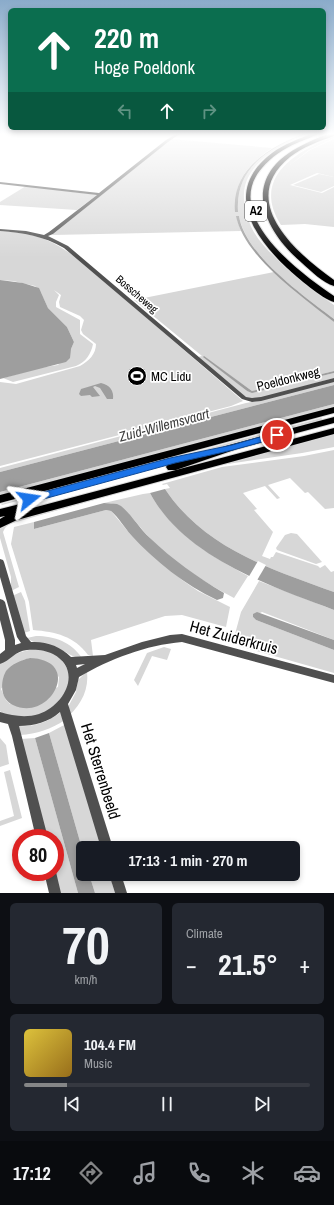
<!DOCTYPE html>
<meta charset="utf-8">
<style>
body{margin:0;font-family:"Archivo Narrow",sans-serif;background:#242831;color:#f1f3f6;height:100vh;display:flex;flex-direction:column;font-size:15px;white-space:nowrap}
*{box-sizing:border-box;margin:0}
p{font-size:13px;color:#9ea1a6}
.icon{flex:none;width:22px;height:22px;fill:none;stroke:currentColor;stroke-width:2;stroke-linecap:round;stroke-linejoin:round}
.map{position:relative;height:893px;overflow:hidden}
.details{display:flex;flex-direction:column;gap:10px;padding:10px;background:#0d0f14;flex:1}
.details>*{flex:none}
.hud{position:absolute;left:8px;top:8px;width:318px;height:122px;border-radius:6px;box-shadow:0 2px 6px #0003;background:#0b6e4f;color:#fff;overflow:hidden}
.speed{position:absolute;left:12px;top:829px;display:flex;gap:8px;font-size:20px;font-weight:700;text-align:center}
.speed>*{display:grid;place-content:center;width:52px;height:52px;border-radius:50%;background:#171b24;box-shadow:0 2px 6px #0003;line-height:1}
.speed .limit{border:6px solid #d22;background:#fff;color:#111}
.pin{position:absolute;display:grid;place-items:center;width:34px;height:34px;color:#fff;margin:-17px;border:2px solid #fff;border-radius:50%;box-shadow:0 1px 4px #0007}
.me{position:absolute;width:44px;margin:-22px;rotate:75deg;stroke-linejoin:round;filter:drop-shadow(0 0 3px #0008)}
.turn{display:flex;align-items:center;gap:14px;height:84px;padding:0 20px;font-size:18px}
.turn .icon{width:52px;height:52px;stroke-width:2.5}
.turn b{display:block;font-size:28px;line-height:34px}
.lanes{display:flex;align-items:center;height:38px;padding:0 20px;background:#0003;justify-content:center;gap:20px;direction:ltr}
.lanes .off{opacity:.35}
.big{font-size:30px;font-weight:700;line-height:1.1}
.details .tile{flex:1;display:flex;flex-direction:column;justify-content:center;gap:6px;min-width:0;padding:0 14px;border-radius:6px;background:#242831}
.details .dial{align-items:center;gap:0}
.dial b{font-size:52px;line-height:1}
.song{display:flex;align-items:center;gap:12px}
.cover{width:48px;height:48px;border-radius:6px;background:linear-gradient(135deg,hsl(50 70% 55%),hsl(40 70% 35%))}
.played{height:4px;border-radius:2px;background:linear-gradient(90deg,#858687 15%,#363941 15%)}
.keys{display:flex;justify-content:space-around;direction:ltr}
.heat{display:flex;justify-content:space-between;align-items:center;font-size:22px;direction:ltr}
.details .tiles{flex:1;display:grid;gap:10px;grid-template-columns:1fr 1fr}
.tile:last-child{grid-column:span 2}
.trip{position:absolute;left:76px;top:841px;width:224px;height:40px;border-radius:6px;background:#171b24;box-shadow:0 2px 6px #0003;font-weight:700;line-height:40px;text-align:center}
.menu{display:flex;height:64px;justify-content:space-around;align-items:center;background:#090b0e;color:#9ea1a6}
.menu .icon{width:28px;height:28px}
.menu .selected{color:#858687}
.menu b{font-size:18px;color:#f1f3f6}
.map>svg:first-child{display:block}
</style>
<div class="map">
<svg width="334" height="893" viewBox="0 0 334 893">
<rect width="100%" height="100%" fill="#fff"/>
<!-- green -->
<g fill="#d7d7d7" fill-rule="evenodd">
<path d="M308,133H311C285,143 246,161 244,193C243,202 247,209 248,217C251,233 265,248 277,259C294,276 314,291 334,305V319C304,296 246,256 239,216L237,220L241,231L52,235L171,139L272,148C250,163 230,183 238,212C235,166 271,147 308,133Z"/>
<path d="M334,136V138L309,150L290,165L310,150L334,139V177L317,173L290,185L322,193L334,187V227L305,224L281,225C251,178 295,152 334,136Z"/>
<polygon points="319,174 334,177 334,186 321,192 293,185"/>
<polygon points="26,186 97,195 77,210 0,205 0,202"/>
<path d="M0,231C38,234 52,239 82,262L243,401L231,406L0,466V382L16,384L80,366C89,361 96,354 96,344L83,334L81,330L84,320L80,316L60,307L59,302L61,295L54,290L59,295L56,302V307L80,320V334L93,344C91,354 86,362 76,366L13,382L3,378L39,368L58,365L71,349L74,342L67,327L48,308L41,293L35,286L13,281L0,280Z"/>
<polygon points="274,272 334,322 334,371 252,391 203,356 247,391 255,392 334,373 334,378 261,398 248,398 243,396 198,357 202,356 134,300"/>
<polygon points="334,381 334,385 0,472 0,468 246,403 258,401"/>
<polygon points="334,404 334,407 0,495 0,492"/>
<path d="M321,418L324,420C217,450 109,476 2,505L1,504Z"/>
<polygon points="334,434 334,447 302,453 214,466 9,524 5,528 3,532 19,587 11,591 11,577 0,538 0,529 8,522"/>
<path d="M334,450V508L325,509L308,492L305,493L290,478L268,485L280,498L277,499L265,486L243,493L257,509L254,510L273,532L262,556L270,559L271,557H273L276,552L318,566L320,568L325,565L331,572L334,571V592C271,569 204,548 165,489L170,488L167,484L163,485L162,484L222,467L304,456Z"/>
<path d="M150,493C171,532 211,556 248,576L234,598C202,581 171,561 147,535C135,522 124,502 104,503L143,494Z"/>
<path d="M106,510L111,511L131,535L182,580L198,591L230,607L226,627L182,615L165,616L91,640L93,656L88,655C74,636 56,632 33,630L29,602L11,544L14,527L34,522V529Z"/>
<polygon points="291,533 297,534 322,562 316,564 277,550 276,548 285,535"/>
<polygon points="259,581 334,610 334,640 262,612 253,617 256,620 334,650 334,673 239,646 235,634 241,612"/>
<polygon points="21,592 25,601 30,631 24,633 12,596"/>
<path d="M36,636C55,636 71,642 82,658C72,658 68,652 59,649C49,645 35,645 27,638Z"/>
<polygon points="164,647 171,649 167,660 152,656 138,686 134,680 147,653"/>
<path d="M35,649L49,651L60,657L70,673L68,692L46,714L23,719L2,713L0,711V664C10,655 21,651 35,649ZM30,658L37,659L59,677L58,687L10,704L6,700L1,689L23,660Z"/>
<path d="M87,671C89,689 82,703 69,716V705L76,692L78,680Z"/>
<path d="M62,711L65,720C51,729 37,734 20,735L18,726C35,727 49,722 62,711Z"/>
<polygon points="66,724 102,848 83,848 83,852 49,733"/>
<polygon points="0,738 6,745 9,764 0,767"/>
<polygon points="35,738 78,893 59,893 55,872 55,838 45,838 21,739"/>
<polygon points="10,770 22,818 0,826 0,821 14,816 4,772"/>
<polygon points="89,874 109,874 115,893 95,893"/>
</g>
<!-- water -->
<g fill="#9e9e9e">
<path d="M306,133H308C271,147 235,166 238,212H235C231,168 271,146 306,133Z"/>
<path d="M236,216H239C245,255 304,296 334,319V322C303,297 244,257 236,216Z"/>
<polygon points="0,280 23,283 39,288 48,308 67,327 74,342 71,349 70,358 66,362 0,379"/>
<polygon points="204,356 252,391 334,371 334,373 252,393 247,391 203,357"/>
<path d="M101,383C110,385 114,391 113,399H107L100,388L95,386L93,387L100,396L92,397L90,395L81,396L79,394L81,389Z"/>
<polygon points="334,385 334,404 0,492 0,472"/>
<path d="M165,489C204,548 271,569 334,592V610C270,586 184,557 150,493Z"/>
<path d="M104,503L117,504L121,506C132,515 139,528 150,538C173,560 197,577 224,593L223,598L217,600C185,585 155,561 131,535C124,527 119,518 111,511L106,510L34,529V522Z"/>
<polygon points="257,612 334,640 334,650 256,620 253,617 253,614"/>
<path d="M30,658C84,660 50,723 13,705C0,699 0,682 6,671C12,664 21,660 30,658Z"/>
<polygon points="49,733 83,852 83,874 89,874 95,893 78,893 35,738"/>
</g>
<!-- pier -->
<polygon fill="#fff" points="258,561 266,565 256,582 248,578"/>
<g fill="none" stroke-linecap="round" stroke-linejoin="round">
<defs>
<g id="highway">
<path d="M313,133H319C313,137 304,140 297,143C285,148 271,157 262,168C221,215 300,273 334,296V302C322,299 297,277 287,268C252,235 223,190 272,153C284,144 299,139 313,133Z"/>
<path d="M334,133V136C319,141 303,147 290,157C236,201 296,253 334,280V286C323,283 311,271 302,263C262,229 241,179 297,148C308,142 322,135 334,133Z"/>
<polygon points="334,407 334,413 0,503 0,495"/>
<polygon points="334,417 334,423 237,449 176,470 168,470 166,467 168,464 229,445"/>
<polygon points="334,428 334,434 17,520 0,528 0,519 5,516 0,517 0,509 20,504 24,505 26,508 25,510"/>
</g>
</defs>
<!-- highway casing -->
<use href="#highway" stroke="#dbdbdb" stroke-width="2"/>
<!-- minor -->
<g fill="#505050" fill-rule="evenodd">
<path d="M178,133H181L168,142L53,234L48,236L68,246L246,397L252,398L261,397L334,378V382L261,401L252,402L242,399L64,248C44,236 23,233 0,231V229L26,231L44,235L49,232L97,195L0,184V182L99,193L166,140Z"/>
<path d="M0,559L3,560L4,562L26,636L31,642C46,641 60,646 71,657L105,655L142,642L170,635L182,634L334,675V683L182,642C146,645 110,659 79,677L76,690L68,704L113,848H101L60,712C49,722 34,726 19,726L48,838H36L12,736L8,724L0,722V712C13,716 26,718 39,714C65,705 83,670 53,654C46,650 35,649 27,650C15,651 10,661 0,664V654L5,650V640L0,620V599L3,600L5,602L15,640V645L21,643L17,637L0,577ZM85,664L77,668L76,665Z"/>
<polygon points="55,869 56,872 61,893 49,893 44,872 55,872"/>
<polygon points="109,874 121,874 127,893 115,893"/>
</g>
<!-- highway -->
<use href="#highway" fill="#000" fill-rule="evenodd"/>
</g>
<!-- sky -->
<linearGradient id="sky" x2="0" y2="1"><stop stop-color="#8aabca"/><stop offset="0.52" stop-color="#fff"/><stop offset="1" stop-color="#fff" stop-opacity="0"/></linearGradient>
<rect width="334" height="258" fill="url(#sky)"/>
<!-- route -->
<polygon fill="#1a73e8" stroke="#114b97" points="274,433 280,433 281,435 280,437 233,450 175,463 29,503 24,499 25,497 170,458 232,445"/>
<!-- icons -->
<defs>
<symbol id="stadium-disc" viewBox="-11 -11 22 22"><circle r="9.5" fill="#000" stroke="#fff"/><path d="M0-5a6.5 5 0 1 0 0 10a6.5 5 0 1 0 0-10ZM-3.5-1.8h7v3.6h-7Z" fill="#fff"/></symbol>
</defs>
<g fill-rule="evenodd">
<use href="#stadium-disc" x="126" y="365" width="22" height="22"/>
</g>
<g text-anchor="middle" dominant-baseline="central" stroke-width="3.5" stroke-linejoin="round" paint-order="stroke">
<!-- far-street labels -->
<g font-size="11" fill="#000" stroke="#fff">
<text transform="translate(137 294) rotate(41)">Bosscheweg</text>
</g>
<!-- shield labels -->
<rect fill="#fff" stroke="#4c4c4c" stroke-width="1" x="245" y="201" width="22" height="20" rx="3"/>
<g font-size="12" font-weight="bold" fill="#000">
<text x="256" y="211">A2</text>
</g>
<!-- poi labels -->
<g font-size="13" fill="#000" stroke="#fff" text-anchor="start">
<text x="151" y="376">MC Lidu</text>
</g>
<!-- street labels -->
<g font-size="13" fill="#000" stroke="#fff">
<text transform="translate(288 379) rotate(-14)">Poeldonkweg</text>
</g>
<!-- water labels -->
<g font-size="14" font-style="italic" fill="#3f3f3f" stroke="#fff">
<text transform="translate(164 425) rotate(-15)">Zuid-Willemsvaart</text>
</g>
<!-- near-street labels -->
<g font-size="16" fill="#000" stroke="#fff">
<text transform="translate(234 637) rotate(15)">Het Zuiderkruis</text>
<text transform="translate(101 771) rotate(73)">Het Sterrenbeeld</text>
</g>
</g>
</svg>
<div class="speed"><div class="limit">80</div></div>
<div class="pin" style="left:277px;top:435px;background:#d93025"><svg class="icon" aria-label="arrive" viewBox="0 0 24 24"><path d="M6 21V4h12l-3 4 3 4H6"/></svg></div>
<svg class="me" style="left:29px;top:499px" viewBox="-20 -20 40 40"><path d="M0-17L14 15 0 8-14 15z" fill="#1a73e8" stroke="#fff" stroke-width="4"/></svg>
<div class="trip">17:13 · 1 min · 270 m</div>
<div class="hud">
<div class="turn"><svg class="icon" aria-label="ahead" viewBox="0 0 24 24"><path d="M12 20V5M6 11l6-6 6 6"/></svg><div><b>220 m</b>Hoge Poeldonk</div></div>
<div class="lanes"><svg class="icon off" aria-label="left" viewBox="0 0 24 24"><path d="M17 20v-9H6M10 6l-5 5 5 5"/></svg><svg class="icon" aria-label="ahead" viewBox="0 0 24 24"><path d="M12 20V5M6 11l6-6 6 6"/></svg><svg class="icon off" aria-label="right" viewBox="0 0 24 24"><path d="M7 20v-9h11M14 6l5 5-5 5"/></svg></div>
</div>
</div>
<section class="details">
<div class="tiles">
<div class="tile dial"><b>70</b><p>km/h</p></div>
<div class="tile"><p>Climate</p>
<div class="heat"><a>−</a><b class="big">21.5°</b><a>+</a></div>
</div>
<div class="tile">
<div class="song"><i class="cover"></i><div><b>104.4 FM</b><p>Music</p></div></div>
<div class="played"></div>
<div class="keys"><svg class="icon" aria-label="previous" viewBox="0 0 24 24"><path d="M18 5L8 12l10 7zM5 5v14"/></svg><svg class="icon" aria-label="pause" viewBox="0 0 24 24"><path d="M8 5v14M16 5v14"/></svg><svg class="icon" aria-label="next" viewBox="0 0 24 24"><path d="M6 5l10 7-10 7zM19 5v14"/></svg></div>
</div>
</div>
</section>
<nav class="menu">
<b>17:12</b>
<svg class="icon selected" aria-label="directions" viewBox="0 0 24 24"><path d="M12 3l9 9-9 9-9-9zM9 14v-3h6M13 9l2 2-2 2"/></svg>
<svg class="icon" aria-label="music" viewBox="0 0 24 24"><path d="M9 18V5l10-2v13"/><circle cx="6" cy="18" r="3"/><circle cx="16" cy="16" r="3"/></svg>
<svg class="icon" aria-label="phone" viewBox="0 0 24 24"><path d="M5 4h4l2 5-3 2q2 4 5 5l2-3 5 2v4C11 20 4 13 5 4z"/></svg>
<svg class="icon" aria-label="climate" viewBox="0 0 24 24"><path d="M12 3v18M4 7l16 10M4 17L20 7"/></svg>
<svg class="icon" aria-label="car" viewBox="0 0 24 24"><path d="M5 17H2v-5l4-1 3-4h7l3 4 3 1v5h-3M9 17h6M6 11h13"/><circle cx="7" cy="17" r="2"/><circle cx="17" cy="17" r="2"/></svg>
</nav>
